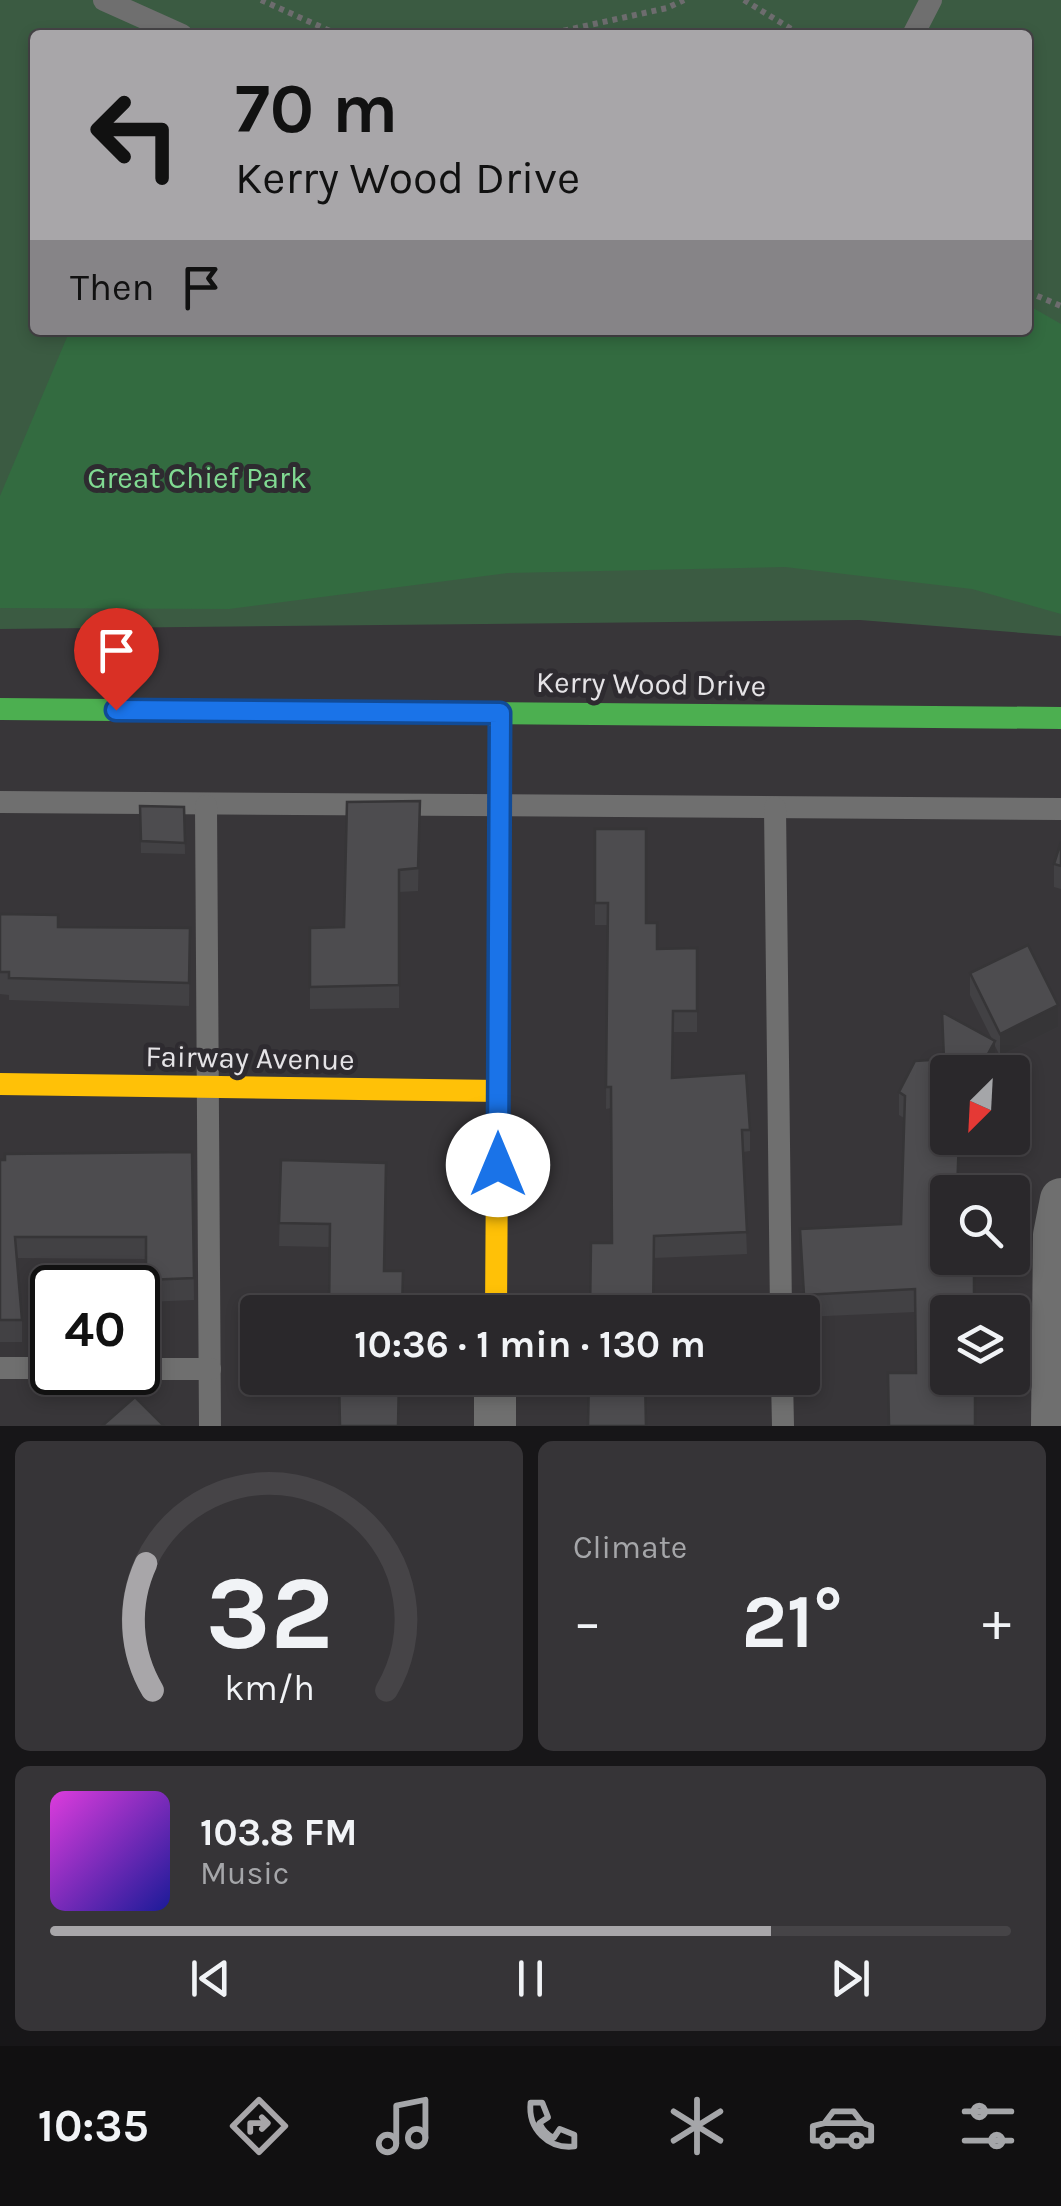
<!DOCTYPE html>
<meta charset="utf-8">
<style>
body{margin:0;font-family:Karla,sans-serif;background:#363437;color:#f1f3f6;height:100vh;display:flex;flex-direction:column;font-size:38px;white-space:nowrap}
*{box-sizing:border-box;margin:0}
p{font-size:32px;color:#a5a6a9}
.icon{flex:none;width:55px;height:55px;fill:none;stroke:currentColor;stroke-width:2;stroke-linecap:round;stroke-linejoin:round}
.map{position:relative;height:1426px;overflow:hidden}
.panel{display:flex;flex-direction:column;gap:15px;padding:15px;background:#171618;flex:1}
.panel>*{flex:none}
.guide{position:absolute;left:30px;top:30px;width:1002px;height:305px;border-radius:10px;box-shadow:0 5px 15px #0003,0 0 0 2px #464447;background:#a8a6a9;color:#111;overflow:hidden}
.needle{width:65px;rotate:204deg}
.buttons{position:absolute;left:930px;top:1055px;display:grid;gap:20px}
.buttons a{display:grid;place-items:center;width:100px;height:100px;border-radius:10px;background:#2a282b;box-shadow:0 5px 15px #0003,0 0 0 2px #464447;font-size:50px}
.speed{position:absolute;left:30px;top:1265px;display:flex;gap:20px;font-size:50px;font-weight:700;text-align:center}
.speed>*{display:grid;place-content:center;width:130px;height:130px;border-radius:50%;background:#2a282b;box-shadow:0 5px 15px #0003,0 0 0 2px #464447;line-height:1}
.speed .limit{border:5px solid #111;border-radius:15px;background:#fff;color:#111}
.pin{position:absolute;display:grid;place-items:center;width:85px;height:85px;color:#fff;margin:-102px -42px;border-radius:50% 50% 50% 0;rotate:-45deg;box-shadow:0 0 10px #0007}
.pin .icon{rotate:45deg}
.me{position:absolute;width:110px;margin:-55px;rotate:0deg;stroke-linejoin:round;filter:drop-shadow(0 0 8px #0008)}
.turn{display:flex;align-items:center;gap:35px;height:210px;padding:0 40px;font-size:45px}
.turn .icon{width:130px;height:130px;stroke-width:2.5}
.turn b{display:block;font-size:70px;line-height:85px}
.then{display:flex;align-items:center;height:95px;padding:0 40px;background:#0003;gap:20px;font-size:38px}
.big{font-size:75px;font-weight:700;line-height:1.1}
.panel .tile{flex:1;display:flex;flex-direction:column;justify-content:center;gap:15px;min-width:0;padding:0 35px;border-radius:15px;background:#363437}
.panel .dial{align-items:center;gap:0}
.dial svg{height:260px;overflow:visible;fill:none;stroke:#464447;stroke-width:7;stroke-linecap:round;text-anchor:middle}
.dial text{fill:#f1f3f6;stroke:none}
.song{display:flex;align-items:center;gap:30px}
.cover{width:120px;height:120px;border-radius:15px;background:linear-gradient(135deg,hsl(300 70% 55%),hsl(240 70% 35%))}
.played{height:10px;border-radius:5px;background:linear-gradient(90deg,#a8a6a9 75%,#464447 75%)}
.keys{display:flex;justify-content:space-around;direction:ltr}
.heat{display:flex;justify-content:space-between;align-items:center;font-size:55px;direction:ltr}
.panel .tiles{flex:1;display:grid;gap:15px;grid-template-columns:1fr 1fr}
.tile:last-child{grid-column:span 2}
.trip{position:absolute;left:240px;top:1295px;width:580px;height:100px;border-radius:10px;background:#2a282b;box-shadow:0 5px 15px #0003,0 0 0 2px #464447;font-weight:700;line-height:100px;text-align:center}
.tabs{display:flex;height:160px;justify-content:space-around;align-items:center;background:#111011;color:#a5a6a9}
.tabs .icon{width:70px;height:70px}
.tabs .current{color:#a8a6a9}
.tabs b{font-size:45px;color:#f1f3f6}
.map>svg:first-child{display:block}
</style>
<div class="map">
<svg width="1061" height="1426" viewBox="0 0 1061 1426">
<rect width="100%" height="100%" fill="#383639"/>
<!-- green -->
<path fill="#3b5b42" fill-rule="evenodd" d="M0,0H1061V636L860,620L0,629ZM35,35H1028V330H35Z"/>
<!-- forest -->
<polygon fill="#336b40" points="1028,305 1061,324 1061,614 972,589 785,567 508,573 229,609 0,608 0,496 70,330 1028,330"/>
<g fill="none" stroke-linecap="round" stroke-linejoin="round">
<!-- path -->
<g stroke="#6d6c6e" stroke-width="6" stroke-dasharray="5 5" stroke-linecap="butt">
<polyline points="261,0 339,35"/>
<polyline points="744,0 801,35"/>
<polyline points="544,35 667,8 684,0"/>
<polyline points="1028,292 1061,306"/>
</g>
<!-- lane -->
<g stroke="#6f6f6f" stroke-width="22">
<polyline points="104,0 182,35"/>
<polyline points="913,35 931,0"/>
<polyline points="0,802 1061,809"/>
<polyline points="206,806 210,1426"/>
<polyline points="775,808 781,1312"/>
<polyline points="0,1368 52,1368"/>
<polyline points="138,1369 210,1369"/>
<polyline points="782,1378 783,1426"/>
</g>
<!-- street -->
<g stroke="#6f6f6f" stroke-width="42">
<polyline points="495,1426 495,1378"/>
<polyline points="1052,1426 1054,1235 1061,1199"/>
</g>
<!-- fast -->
<polyline stroke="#4caf50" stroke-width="22" points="0,709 1061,718"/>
<!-- slow -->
<g stroke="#ffc107" stroke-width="22">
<polyline points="0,1084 499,1091"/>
<polyline points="496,1312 500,713"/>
</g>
</g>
<!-- wall -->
<g fill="#424144">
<polygon points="420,801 418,891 399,892 399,1008 310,1009 310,928 344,927"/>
<polygon points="140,806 184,807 185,854 141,853"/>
<polygon points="595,829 646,923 657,949 697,948 697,1032 673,1032 672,1078 750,1130 750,1151 743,1152 747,1254 654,1258 612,1243 611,1108 606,1109 607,925 595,925"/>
<polygon points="1061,842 1061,889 1054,887 1054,864"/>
<polygon points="0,914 58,927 190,928 189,1006 9,1000 9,995 0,994"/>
<polygon points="970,973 1058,1027 1000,1056 995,1046 995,1064 990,1072 948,1072 916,1373 915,1312 804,1317 800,1229 901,1224 904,1118 899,1115 899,1092 943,1059 942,1012 992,1039 970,995"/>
<polygon points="192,1152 194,1300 146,1302 146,1259 16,1258 22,1320 22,1342 0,1342 0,1160"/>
<polygon points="281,1160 384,1271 403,1271 402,1312 329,1312 329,1247 279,1246"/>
</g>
<!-- shaded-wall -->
<g fill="#363537">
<polygon points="1058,1005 1058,1027 1000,1056 1000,1034"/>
<polygon points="995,1041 995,1064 990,1072 978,1072"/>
</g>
<!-- building -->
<g fill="#4d4c4f" stroke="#363537" stroke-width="2.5">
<polygon points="420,801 418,868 399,870 399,985 310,987 310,928 344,927 347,802"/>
<polygon points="140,806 184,807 185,843 141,841"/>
<polygon points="595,829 646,829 646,923 657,923 657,949 697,948 697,1011 673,1011 672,1078 746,1073 750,1130 742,1130 747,1232 654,1236 653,1312 590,1312 591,1243 612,1243 611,1087 606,1087 608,903 595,903"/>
<polygon points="1061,842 1061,866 1054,864"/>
<polygon points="0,914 58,915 58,927 190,928 189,983 9,978 9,972 0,972"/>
<polygon points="1028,945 1058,1005 1000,1034 970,973"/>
<polygon points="942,1012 995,1041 978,1072 948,1072 948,1138 959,1138 957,1192 948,1192 948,1258 974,1258 974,1312 948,1312 948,1378 975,1378 975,1426 889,1426 888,1373 916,1373 915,1289 804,1295 800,1229 901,1224 905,1096 899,1092 915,1061 944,1059"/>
<polygon points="192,1152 194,1278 146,1280 146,1237 15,1237 22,1320 0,1320 0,1160 5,1160 5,1154"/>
<polygon points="281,1160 386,1163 384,1271 403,1271 402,1312 329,1312 330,1224 279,1223"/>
<polygon points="339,1378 399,1378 398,1426 340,1426"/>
<polygon points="589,1378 645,1378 646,1426 588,1426"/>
<polygon points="135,1397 164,1426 102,1426"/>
</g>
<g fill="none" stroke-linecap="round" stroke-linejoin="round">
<defs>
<polyline id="route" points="116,710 500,713 498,1165"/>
</defs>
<!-- route casing -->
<use href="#route" stroke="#114b97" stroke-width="25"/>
<!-- route -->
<use href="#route" stroke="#1a73e8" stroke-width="18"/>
</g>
<g text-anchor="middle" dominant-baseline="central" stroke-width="10" stroke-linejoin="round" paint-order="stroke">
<!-- park labels -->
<g font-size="30" fill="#81da92" stroke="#2e2b30">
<text x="197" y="478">Great Chief Park</text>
</g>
<!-- street labels -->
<g font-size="30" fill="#e5e3e6" stroke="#2e2b30">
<text transform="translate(651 684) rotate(1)">Kerry Wood Drive</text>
<text transform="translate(250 1058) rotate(1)">Fairway Avenue</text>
</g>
</g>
</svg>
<div class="buttons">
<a><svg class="needle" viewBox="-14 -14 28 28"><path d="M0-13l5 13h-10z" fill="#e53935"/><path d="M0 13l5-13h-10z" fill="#a5a6a9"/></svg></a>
<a><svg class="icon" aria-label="search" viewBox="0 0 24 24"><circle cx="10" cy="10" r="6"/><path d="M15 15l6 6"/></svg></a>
<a><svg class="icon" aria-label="layers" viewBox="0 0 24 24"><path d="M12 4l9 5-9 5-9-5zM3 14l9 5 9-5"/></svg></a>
</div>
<div class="speed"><div class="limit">40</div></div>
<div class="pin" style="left:116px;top:710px;background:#d93025"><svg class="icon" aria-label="arrive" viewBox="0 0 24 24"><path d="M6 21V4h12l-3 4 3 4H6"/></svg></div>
<svg class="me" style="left:498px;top:1165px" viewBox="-20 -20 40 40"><circle r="19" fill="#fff"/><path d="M0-13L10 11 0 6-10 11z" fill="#1a73e8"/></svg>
<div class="trip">10:36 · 1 min · 130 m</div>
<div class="guide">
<div class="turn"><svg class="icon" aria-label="left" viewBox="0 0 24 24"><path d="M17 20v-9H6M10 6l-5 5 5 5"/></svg><div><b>70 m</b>Kerry Wood Drive</div></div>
<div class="then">Then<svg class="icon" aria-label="arrive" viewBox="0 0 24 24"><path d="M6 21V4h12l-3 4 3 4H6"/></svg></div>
</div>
</div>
<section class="panel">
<div class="tiles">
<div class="tile dial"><svg viewBox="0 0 100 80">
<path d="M14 69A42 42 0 1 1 86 69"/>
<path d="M14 69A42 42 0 0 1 12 30" stroke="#a8a6a9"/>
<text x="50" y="56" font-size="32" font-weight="700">32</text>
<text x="50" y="72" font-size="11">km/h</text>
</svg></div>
<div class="tile"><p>Climate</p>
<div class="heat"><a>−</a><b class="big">21°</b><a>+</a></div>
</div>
<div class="tile">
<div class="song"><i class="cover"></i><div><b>103.8 FM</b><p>Music</p></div></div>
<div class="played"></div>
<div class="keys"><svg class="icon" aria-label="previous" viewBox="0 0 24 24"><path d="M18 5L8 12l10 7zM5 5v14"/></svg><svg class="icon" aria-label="pause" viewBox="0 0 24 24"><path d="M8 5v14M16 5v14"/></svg><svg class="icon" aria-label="next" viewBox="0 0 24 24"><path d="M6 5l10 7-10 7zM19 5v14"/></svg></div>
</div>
</div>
</section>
<nav class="tabs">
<b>10:35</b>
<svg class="icon current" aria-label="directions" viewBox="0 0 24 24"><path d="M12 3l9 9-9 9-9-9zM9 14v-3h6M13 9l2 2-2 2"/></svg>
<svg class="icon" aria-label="music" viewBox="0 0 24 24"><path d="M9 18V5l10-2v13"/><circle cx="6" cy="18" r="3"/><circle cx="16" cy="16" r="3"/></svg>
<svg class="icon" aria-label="phone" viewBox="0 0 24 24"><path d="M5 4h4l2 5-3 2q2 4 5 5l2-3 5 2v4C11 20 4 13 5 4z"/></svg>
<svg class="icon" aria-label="climate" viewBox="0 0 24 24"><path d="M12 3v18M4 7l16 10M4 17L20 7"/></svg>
<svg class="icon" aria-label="car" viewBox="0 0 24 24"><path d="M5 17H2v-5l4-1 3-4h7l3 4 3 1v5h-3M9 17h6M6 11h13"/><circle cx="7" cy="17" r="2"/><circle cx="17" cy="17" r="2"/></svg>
<svg class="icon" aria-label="filters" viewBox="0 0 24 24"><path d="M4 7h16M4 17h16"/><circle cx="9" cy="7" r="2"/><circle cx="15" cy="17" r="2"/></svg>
</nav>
